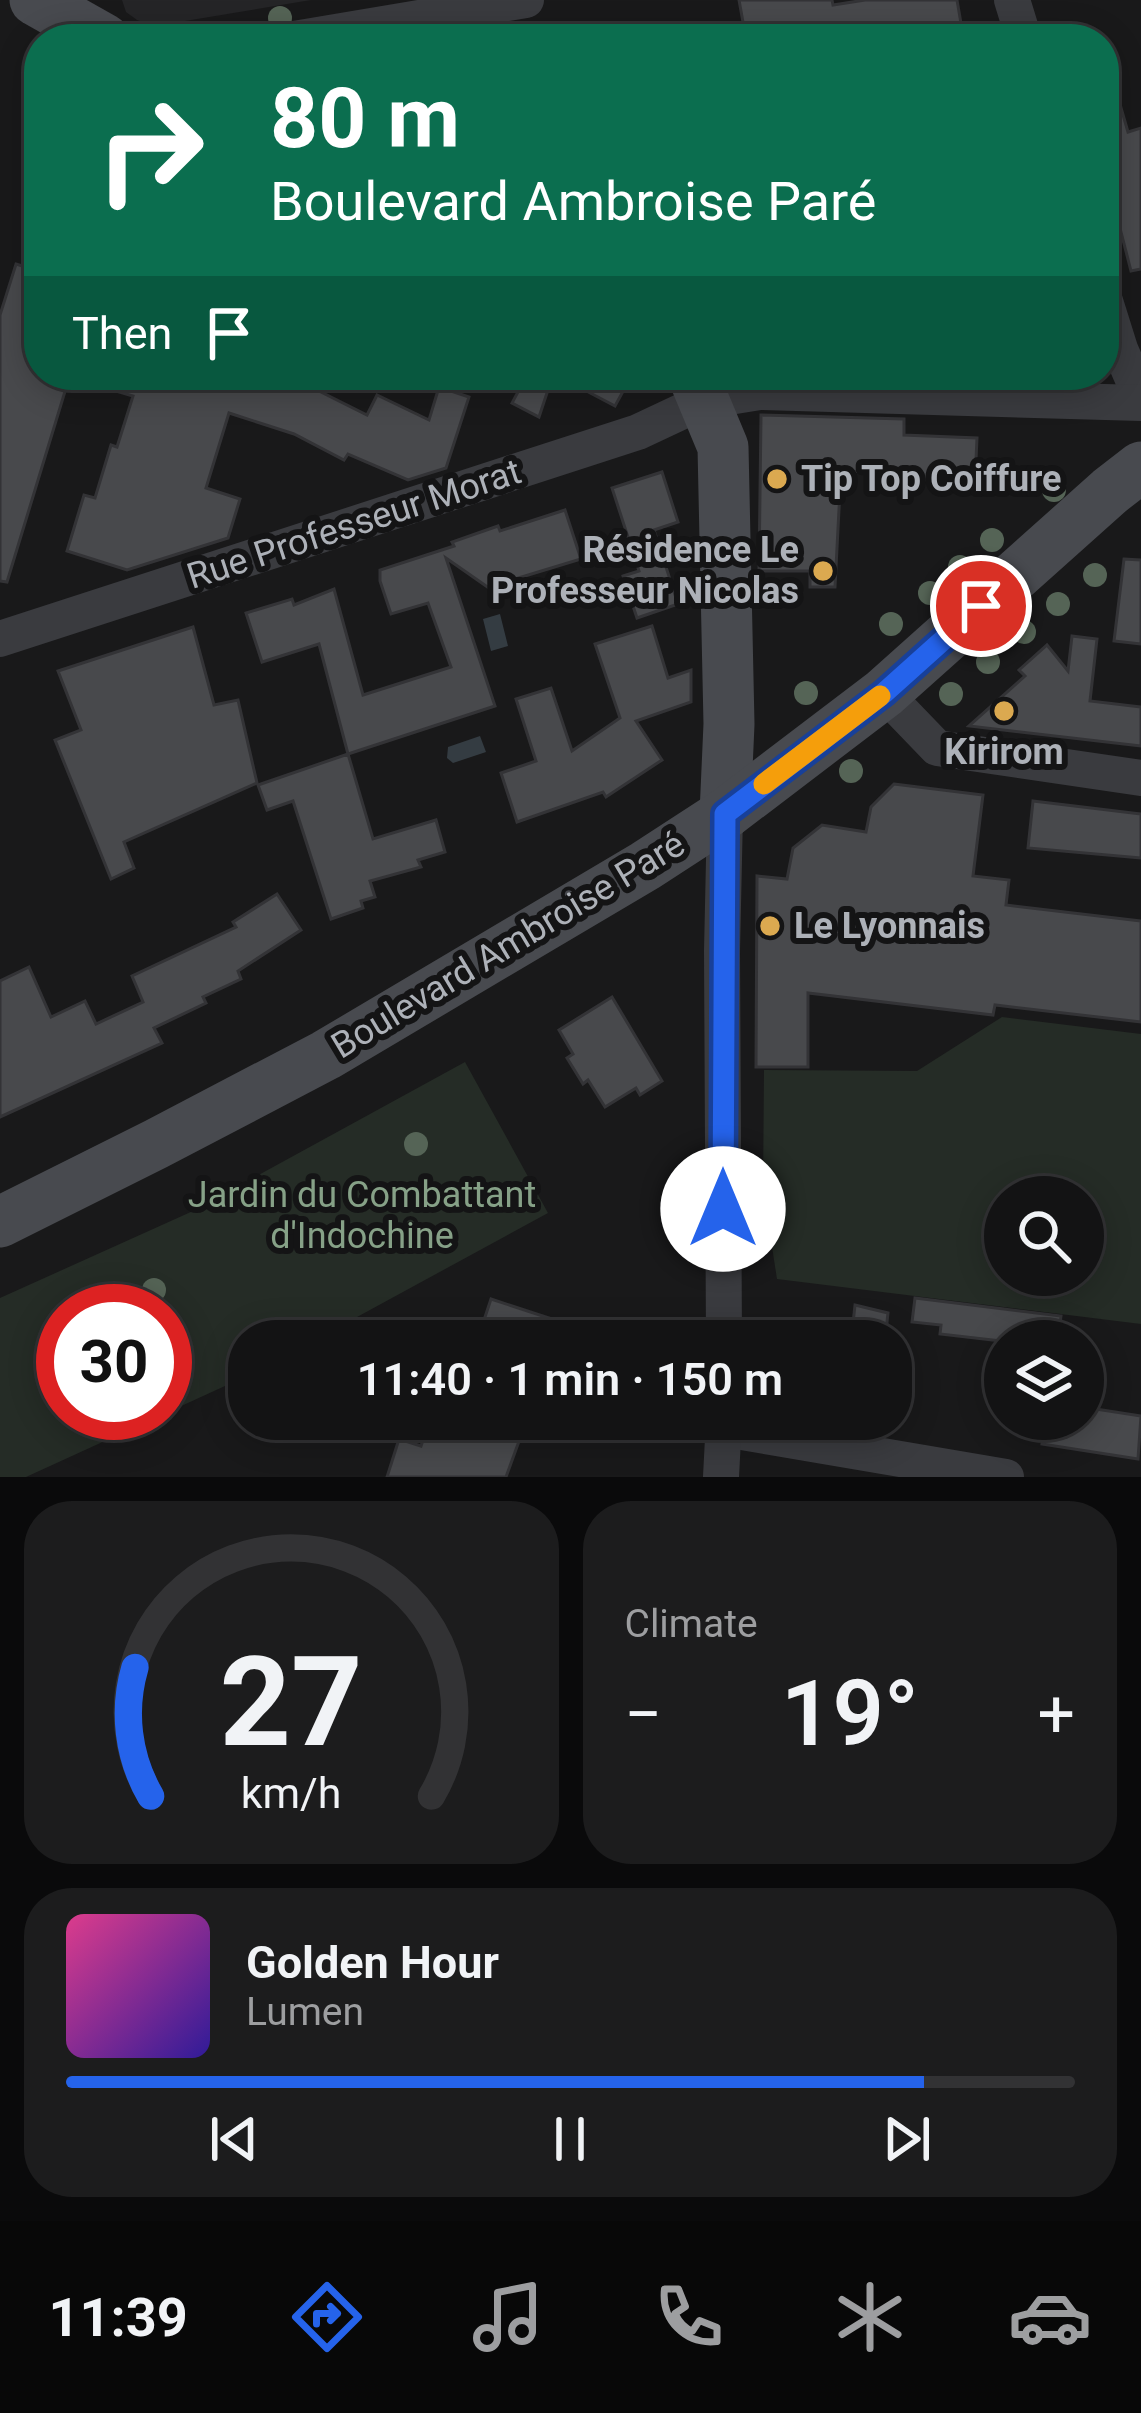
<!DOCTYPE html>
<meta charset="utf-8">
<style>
body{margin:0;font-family:Roboto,sans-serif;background:#1c1c1d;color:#f1f3f6;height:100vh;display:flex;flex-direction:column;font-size:45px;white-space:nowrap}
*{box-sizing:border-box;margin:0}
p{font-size:39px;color:#9d9ea0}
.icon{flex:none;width:66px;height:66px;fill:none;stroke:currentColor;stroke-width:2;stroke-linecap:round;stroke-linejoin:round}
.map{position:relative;height:1477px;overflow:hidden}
.sheet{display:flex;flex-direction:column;gap:24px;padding:24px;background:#0a0a0b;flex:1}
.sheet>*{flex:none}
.hud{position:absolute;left:24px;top:24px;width:1095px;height:366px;border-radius:48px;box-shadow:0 6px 30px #0003,0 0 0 3px #323234;background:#0b6e4f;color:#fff;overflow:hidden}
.controls{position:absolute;left:984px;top:1176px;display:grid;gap:24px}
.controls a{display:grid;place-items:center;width:120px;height:120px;border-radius:50%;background:#131314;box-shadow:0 6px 30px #0003,0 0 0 3px #323234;font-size:60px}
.speed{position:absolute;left:36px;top:1284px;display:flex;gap:24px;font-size:60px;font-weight:700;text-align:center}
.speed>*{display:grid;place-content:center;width:156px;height:156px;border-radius:50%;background:#131314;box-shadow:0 6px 30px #0003,0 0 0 3px #323234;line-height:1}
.speed .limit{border:18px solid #d22;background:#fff;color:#111}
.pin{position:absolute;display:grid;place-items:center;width:102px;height:102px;color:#fff;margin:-51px;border:6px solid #fff;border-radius:50%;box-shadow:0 3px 12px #0007}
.me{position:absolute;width:132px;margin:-66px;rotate:0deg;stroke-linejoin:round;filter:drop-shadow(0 0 9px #0008)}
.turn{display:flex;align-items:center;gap:42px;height:252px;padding:0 48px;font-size:54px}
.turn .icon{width:156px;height:156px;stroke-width:2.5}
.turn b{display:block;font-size:84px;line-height:102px}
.then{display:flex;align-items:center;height:114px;padding:0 48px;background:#0003;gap:24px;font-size:45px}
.big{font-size:90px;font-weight:600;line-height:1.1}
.sheet .widget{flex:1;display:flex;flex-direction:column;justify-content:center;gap:18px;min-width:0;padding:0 42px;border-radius:48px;background:#1c1c1d}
.sheet .dial{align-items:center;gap:0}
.dial svg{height:312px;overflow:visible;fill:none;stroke:#323234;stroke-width:7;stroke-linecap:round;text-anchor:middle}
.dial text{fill:#f1f3f6;stroke:none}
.song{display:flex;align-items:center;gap:36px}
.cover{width:144px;height:144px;border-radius:18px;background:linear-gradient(135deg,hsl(330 70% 55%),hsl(250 70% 35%))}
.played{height:12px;border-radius:6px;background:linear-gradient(90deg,#2563eb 85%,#323234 85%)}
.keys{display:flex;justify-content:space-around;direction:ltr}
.heat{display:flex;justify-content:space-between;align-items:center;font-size:66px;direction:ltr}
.sheet .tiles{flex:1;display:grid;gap:24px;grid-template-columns:1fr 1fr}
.widget:last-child{grid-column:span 2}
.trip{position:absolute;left:228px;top:1320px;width:684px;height:120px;border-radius:48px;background:#131314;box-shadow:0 6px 30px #0003,0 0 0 3px #323234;font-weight:600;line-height:120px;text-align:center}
.tab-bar{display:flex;height:192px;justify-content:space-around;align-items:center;background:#080808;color:#9d9ea0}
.tab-bar .icon{width:84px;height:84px}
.tab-bar .on{color:#2563eb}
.tab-bar b{font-size:54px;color:#f1f3f6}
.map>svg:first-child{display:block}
</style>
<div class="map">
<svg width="1141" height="1477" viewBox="0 0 1141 1477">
<rect width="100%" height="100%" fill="#19191a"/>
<!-- built -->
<polygon fill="#252527" points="122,0 311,0 155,26 137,20 126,12"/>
<!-- green -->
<g fill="#252c26" fill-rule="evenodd">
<path d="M1002,1017L1141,1034V1324L777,1279L763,1189L764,1070L917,1071ZM1005,1197H1083V1275H1005Z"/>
<path d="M465,1062L548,1213L313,1341H249V1375L26,1477H0V1298L193,1211ZM63,1311H165V1413H63Z"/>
</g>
<!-- water -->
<g fill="#343c42">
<polygon points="500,614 508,646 491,651 483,619"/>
<polygon points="480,736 486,752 453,763 447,758 448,747"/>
</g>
<!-- building -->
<g fill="#48494c" stroke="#333336" stroke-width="3">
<polygon points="739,0 832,0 833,5 865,0 957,0 962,29 899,39 831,39 831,34 804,39 746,39"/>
<polygon points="1111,73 1128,132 1141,128 1141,269 1131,271 1104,166 1104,74"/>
<polygon points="16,264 39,271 39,375 70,375 7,582 0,581 0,315"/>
<polygon points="86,375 287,375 367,415 377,395 429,420 439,387 469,397 446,468 408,480 348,454 344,460 294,434 229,413 206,488 240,499 228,538 127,570 67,551 84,495 95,498 111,445 117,447 133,396 85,382"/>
<polygon points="527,375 553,375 539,417 512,403"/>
<polygon points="556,375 632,375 615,406"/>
<polygon points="761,415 904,419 904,435 977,438 975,482 902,479 902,473 841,471 835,587 810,587 810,571 759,571"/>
<polygon points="662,472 678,522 654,530 678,604 637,618 623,576 639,571 612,488"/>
<polygon points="565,510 581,559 515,579 518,588 499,595 446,558 495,706 348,754 319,644 262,662 246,613 292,599 294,605 334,589 363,695 451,667 428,603 391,614 380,581 380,570 454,546 452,542 498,526 500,531"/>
<polygon points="1124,559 1141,560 1141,644 1114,641"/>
<polygon points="652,626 668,678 691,670 691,702 636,721 662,760 606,797 603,792 517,822 501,773 536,761 516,699 551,688 572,751 620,718 595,644"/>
<polygon points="193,627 214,705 238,700 257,783 124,842 134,868 111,879 55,740 81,730 58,671"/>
<polygon points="1072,636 1097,639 1090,701 1141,707 1141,746 969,726 1025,676 1019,670 1047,645 1068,671"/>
<polygon points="348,754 373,839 436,820 445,852 418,860 421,867 370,881 375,897 361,901 363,908 331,919 293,801 267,810 258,785"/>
<polygon points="894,784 983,795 973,876 1009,880 1006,905 1141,921 1141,1022 995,1005 993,1015 808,993 808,1067 756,1067 757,876 787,879 793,848 822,825 866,832 871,807"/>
<polygon points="1033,801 1141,814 1141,858 1028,848"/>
<polygon points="277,894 301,930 238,971 241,979 203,997 206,1003 154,1028 162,1043 0,1117 0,981 29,967 51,1017 85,1001 96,1024 143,1002 132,976 236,927 233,922"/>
<polygon points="612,997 662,1081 640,1095 636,1088 605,1107 588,1080 583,1084 567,1058 573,1054 559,1030"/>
<polygon points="915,1298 1061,1316 1058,1341 1001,1341 940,1334 941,1325 912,1322"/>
<polygon points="491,1299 552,1319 545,1341 477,1341"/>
<polygon points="855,1305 888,1313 885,1341 851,1341"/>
<polygon points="1083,1407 1141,1416 1138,1459 1042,1444 1046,1419 1083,1419"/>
<polygon points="430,1419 519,1419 515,1431 522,1433 506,1477 387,1477 399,1439 421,1446"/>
</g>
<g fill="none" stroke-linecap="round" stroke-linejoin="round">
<!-- street -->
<g stroke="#3a3b3f" stroke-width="36">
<polyline points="1012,0 1024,39"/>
<polyline points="294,39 526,0"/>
<polyline points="1104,298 1120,349 1141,398"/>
<polyline points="0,639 638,432 704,401 760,392 1141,403"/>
<polyline points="884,693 937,748 1141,778"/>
<polyline points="724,1341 722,951 725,814"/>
<polyline points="724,1429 1006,1477"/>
<polyline points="721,1477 724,1419"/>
</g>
<!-- secondary -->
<g stroke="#484a4f" stroke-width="51">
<polyline points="35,0 104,39"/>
<polyline points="693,375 723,447 729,724 725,814"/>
<polyline points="0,1222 156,1144 326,1055 645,866 725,814 884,693 1110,491 1141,467"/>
</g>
</g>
<!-- trees -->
<g fill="#556456">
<circle cx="280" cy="18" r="12"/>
<circle cx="1054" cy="490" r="12"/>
<circle cx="992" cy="540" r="12"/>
<circle cx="960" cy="567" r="12"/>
<circle cx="1095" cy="575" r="12"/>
<circle cx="930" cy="593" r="12"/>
<circle cx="1058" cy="604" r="12"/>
<circle cx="891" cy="624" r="12"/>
<circle cx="1024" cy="632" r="12"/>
<circle cx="988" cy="662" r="12"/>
<circle cx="806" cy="693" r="12"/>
<circle cx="951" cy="694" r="12"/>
<circle cx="851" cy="771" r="12"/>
<circle cx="416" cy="1144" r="12"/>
<circle cx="154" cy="1290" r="12"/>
<circle cx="123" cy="1296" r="12"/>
<circle cx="180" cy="1345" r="12"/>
</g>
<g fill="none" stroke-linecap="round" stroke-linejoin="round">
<defs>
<polyline id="route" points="723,1209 725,814 884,693 981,606"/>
</defs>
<!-- route casing -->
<use href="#route" stroke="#184099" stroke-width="30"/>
<!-- route -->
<use href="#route" stroke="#2563eb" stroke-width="21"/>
<!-- slow -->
<polyline stroke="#f59e0b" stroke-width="21" points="764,784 880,696"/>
</g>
<!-- markers -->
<g fill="#dba950" stroke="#141415" stroke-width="4.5">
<circle cx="777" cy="479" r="12"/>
<circle cx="823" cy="571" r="12"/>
<circle cx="1004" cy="711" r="12"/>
<circle cx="770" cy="926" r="12"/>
</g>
<g text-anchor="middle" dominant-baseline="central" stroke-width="12" stroke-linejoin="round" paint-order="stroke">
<!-- poi labels -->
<g font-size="36" font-weight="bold" fill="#adb1b8" stroke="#141415" text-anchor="start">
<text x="801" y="479">Tip Top Coiffure</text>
<text x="799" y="550" text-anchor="end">Résidence Le<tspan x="799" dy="41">Professeur Nicolas</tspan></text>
<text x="1004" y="752" text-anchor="middle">Kirirom</text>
<text x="794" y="926">Le Lyonnais</text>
</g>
<!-- street labels -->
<g font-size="36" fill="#adb1b8" stroke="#141415">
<text transform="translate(354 524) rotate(-18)">Rue Professeur Morat</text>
<text transform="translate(508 945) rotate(-31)">Boulevard Ambroise Paré</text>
</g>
<!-- park labels -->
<g font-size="36" fill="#86a187" stroke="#141415">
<text x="362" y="1195">Jardin du Combattant<tspan x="362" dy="41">d'Indochine</tspan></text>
</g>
</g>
</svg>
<div class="controls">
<a><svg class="icon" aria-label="search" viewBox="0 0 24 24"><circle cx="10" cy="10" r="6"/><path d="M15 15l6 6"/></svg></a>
<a><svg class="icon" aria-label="layers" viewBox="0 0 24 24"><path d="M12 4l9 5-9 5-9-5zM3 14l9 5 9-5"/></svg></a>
</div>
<div class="speed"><div class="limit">30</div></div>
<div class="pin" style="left:981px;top:606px;background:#d93025"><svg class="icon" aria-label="arrive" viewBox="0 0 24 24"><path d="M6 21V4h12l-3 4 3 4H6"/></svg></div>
<svg class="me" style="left:723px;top:1209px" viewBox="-20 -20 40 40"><circle r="19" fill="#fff"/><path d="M0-13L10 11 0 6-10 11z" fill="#2563eb"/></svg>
<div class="trip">11:40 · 1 min · 150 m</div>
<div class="hud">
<div class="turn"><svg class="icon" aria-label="right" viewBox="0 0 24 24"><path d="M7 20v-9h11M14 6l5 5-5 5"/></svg><div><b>80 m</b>Boulevard Ambroise Paré</div></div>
<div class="then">Then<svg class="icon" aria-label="arrive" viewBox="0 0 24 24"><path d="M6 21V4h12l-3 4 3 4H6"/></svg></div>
</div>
</div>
<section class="sheet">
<div class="tiles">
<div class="widget dial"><svg viewBox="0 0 100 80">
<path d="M14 69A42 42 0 1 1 86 69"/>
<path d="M14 69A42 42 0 0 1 10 36" stroke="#2563eb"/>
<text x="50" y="56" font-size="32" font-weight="700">27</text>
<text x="50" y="72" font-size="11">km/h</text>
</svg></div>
<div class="widget"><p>Climate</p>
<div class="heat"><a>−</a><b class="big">19°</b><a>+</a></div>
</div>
<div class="widget">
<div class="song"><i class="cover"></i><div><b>Golden Hour</b><p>Lumen</p></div></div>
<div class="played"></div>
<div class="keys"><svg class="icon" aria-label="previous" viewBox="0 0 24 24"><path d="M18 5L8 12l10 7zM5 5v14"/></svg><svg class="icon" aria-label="pause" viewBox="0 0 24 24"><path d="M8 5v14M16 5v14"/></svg><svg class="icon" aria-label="next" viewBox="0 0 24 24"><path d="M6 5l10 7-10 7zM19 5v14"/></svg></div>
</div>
</div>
</section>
<nav class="tab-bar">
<b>11:39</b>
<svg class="icon on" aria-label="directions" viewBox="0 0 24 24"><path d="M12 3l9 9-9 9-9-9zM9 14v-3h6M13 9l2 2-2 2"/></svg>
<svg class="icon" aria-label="music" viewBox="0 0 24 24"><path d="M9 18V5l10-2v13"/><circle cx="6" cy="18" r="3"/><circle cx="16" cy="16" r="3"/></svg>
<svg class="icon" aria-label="phone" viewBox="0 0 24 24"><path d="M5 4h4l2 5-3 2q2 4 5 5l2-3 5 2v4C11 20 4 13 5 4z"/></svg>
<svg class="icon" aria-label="climate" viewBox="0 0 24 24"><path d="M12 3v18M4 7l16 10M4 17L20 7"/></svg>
<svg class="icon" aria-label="car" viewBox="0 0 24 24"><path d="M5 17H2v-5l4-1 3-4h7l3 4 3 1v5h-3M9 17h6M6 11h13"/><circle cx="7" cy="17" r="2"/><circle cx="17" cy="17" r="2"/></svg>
</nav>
